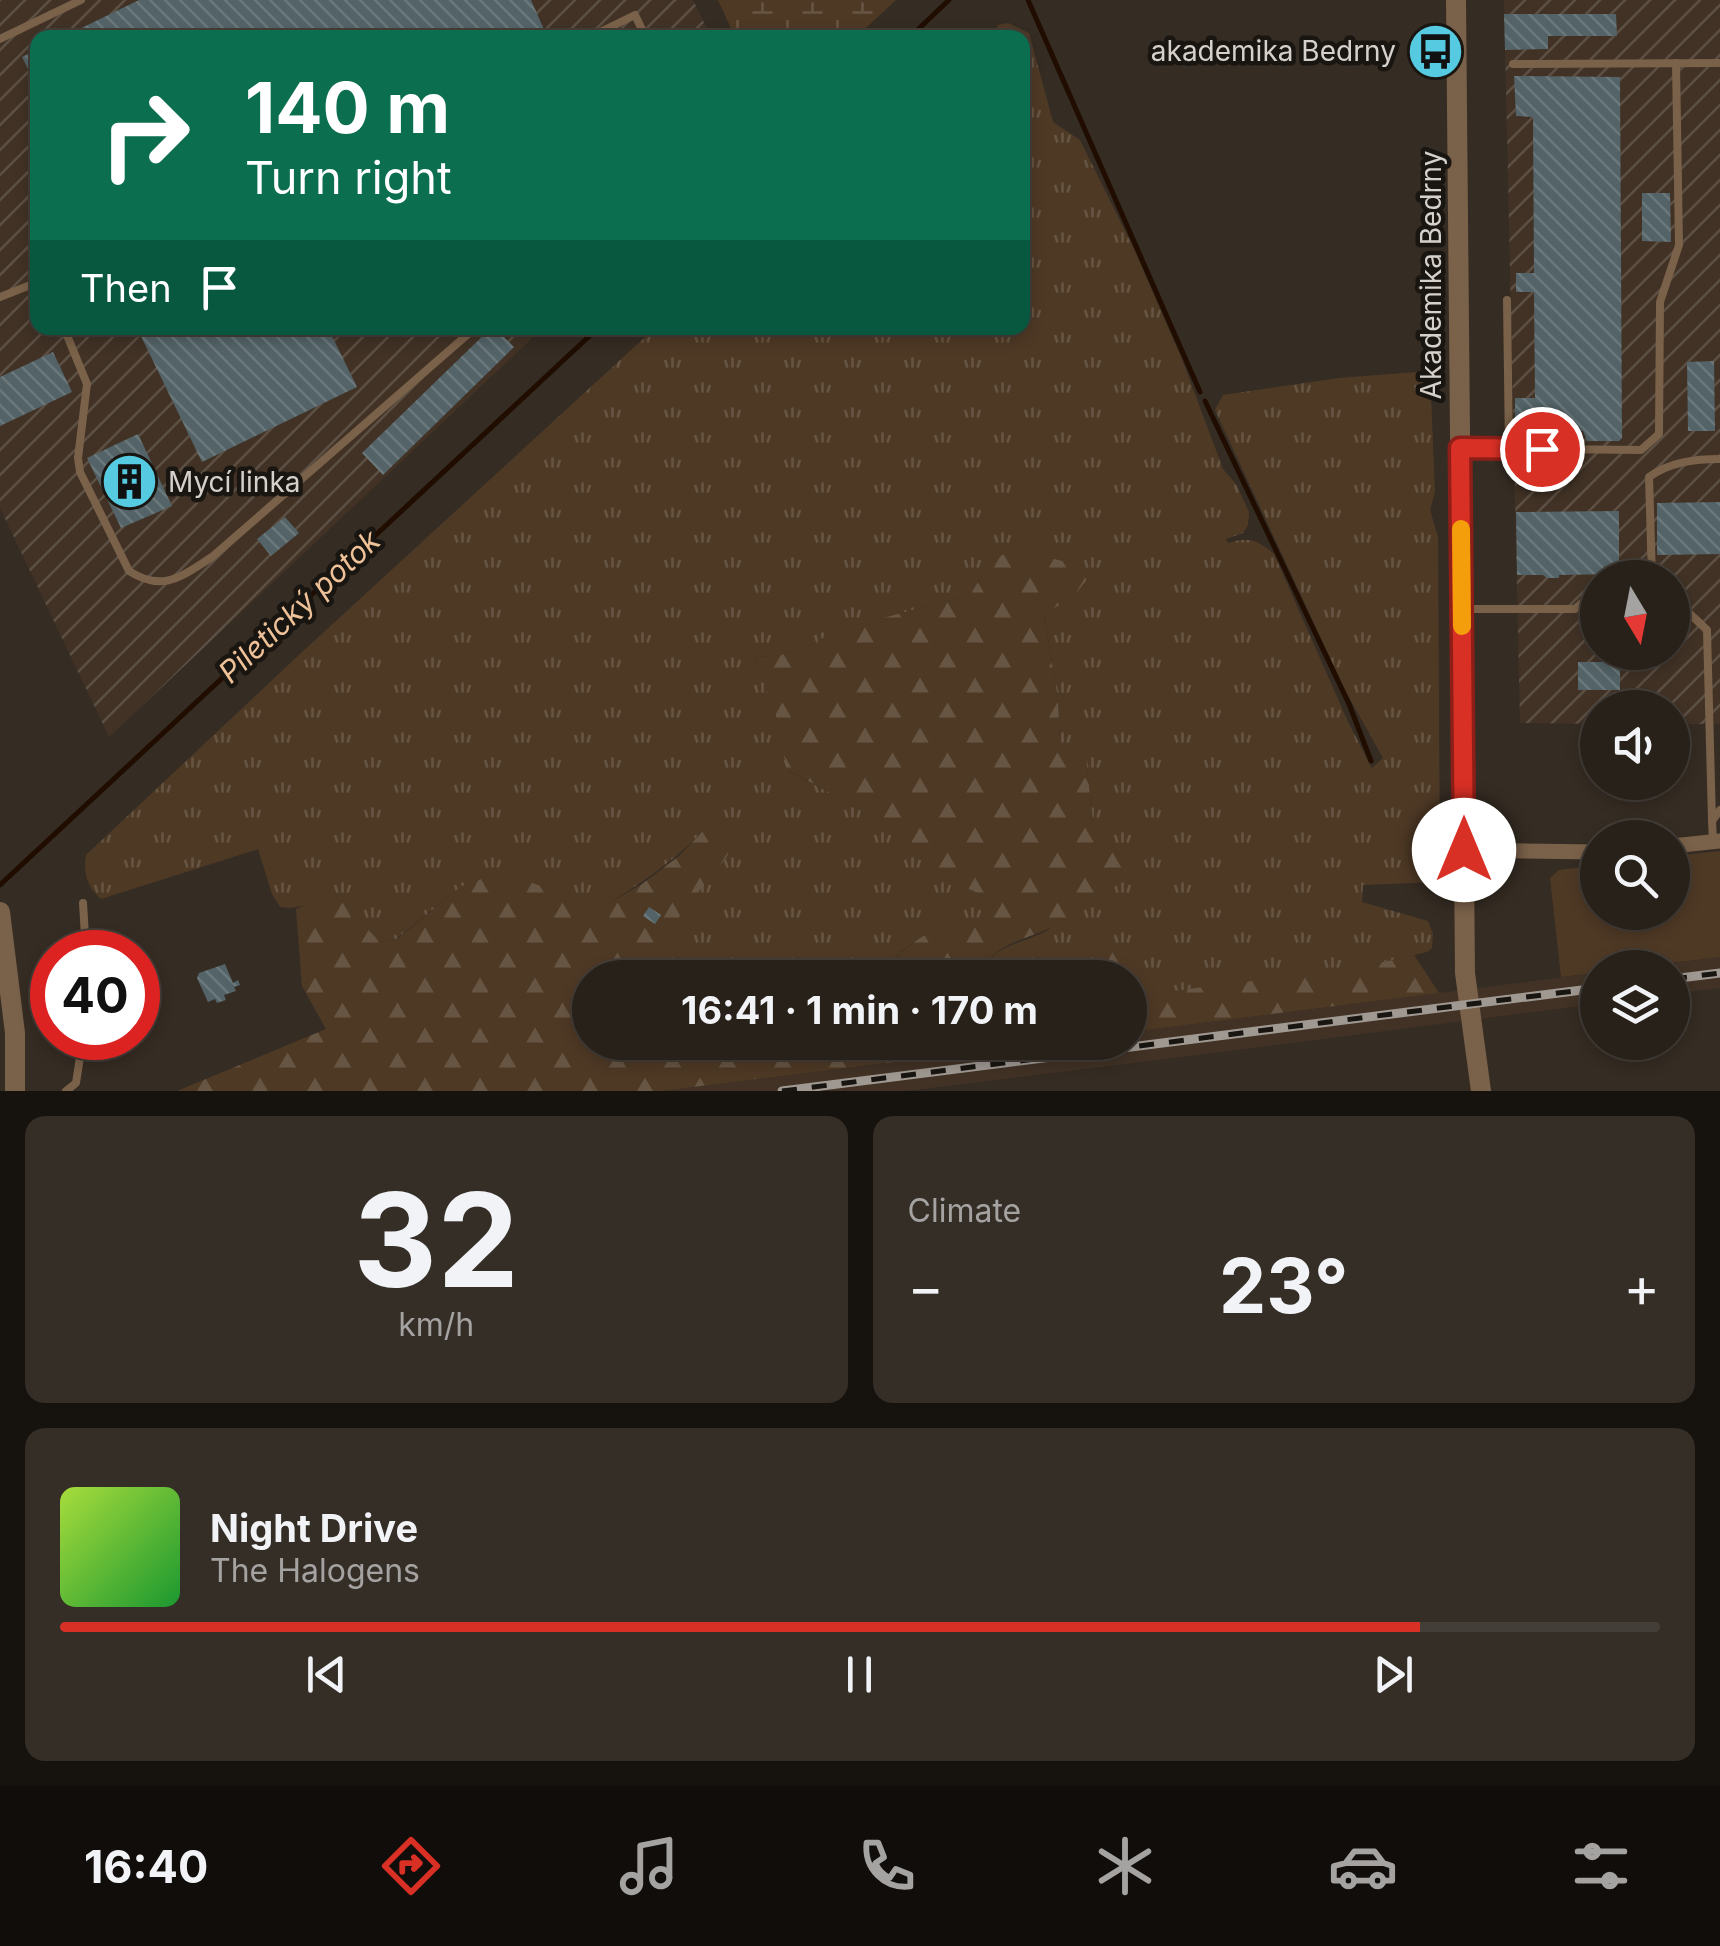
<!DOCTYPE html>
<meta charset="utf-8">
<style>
body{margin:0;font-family:Inter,sans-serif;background:#342e27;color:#f1f3f6;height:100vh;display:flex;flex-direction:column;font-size:38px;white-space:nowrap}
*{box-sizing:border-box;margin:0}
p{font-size:32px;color:#a5a3a2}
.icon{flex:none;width:55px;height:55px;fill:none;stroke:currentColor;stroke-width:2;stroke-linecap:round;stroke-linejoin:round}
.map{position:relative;height:1091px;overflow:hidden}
.sheet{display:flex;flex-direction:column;gap:25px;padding:25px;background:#16120e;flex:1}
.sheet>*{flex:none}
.banner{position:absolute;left:30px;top:30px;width:1000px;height:305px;border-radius:20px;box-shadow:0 5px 15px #0003,0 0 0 2px #443e39;background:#0b6e4f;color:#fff;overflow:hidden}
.needle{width:65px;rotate:170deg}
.buttons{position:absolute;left:1580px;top:560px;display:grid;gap:20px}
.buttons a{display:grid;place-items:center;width:110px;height:110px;border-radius:50%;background:#28211a;box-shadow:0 5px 15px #0003,0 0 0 2px #443e39;font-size:50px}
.speed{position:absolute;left:30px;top:930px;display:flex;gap:20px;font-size:50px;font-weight:700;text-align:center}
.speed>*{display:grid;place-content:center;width:130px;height:130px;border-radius:50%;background:#28211a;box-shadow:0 5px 15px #0003,0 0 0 2px #443e39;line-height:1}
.speed .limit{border:15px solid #d22;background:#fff;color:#111}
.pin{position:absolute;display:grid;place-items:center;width:85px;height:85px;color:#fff;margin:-42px;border:5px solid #fff;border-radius:50%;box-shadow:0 2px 10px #0007}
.me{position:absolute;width:110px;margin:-55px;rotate:0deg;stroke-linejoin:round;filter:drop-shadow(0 0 8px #0008)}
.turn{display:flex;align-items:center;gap:35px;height:210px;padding:0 50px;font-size:45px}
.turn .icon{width:130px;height:130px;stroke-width:2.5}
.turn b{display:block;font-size:70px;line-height:85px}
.then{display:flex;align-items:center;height:95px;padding:0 50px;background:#0003;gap:20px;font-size:38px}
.big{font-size:75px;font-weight:700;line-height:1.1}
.sheet .widget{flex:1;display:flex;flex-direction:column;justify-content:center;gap:15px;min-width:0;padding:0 35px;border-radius:20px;background:#342e27}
.sheet .dial{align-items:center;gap:0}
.dial b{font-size:130px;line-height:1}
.song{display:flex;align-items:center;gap:30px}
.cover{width:120px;height:120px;border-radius:15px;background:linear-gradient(135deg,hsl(80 70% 55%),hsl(130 70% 35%))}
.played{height:10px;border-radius:5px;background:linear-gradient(90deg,#d93025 85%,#443e39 85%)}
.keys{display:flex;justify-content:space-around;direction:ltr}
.heat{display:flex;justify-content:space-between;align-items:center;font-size:55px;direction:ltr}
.sheet .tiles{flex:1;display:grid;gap:25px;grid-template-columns:1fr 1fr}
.widget:last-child{grid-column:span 2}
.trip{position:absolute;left:572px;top:960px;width:575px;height:100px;border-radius:50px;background:#28211a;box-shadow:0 5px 15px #0003,0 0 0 2px #443e39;font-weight:700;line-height:100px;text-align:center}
.dock{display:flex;height:160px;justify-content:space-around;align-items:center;background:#100d0a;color:#a5a3a2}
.dock .icon{width:70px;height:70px}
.dock .selected{color:#d93025}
.dock b{font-size:45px;color:#f1f3f6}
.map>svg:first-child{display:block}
</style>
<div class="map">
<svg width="1720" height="1091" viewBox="0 0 1720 1091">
<defs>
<pattern id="industrial-furrows" width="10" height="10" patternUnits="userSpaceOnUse" patternTransform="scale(2.5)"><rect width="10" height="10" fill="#413225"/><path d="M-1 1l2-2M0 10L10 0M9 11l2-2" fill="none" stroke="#5c4f43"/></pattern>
<pattern id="grass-tufts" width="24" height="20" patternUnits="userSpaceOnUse" patternTransform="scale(2.5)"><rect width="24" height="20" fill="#4e3925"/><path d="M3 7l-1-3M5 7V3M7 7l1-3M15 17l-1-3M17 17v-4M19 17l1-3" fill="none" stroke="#675543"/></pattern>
<pattern id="forest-firs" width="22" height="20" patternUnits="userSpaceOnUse" patternTransform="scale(2.5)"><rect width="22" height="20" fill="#4e3925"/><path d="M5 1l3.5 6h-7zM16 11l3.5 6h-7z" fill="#675543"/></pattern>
<pattern id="wetland-marsh" width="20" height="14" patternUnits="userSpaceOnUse" patternTransform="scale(2.5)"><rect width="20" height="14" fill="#4e3925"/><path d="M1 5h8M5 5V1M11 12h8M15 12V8" fill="none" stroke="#675543"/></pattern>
<pattern id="building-back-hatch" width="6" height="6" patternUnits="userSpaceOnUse" patternTransform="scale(2.5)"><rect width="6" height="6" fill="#536367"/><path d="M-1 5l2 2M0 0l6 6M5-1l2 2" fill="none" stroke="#6b787b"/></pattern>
</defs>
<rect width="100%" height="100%" fill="#352c23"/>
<!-- built -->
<g fill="#413225">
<polygon points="1720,957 1720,988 1673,994 1672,968 1638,968"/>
<polygon points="1597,973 1597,1004 1206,1054 906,1091 661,1091 1047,1043 1130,1042 1130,1032"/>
</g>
<!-- industrial -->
<g fill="url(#industrial-furrows)" fill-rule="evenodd">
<polygon points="0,0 693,0 711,37 38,38 38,328 543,328 109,737 0,508"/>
<path d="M1504,0H1720V724H1673L1672,708H1598L1597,724L1520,723ZM1598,578H1672V652H1598Z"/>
</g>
<!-- grass -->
<path fill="url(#grass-tufts)" d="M1008,23L1029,33L1053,122L1080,140L1134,249L1183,362L1223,469L1236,484L1249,512L1248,525L1243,533L1226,539L1228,543C1249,536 1258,540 1274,554L1349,724L1372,768L1383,758L1345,690L1215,410L1223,395L1339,378L1430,371L1435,492L1430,510L1438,537L1440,882L1363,885L1362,902L1428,921L1433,934L1432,948L1427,952L1362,967L1162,993L1149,994L1141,990L1139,979L1145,958L1092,973L1088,977H985L983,969C999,940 1031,944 1055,925C1079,905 1099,879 1121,857L1093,823L1086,759L1067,761L1060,744L1058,700L1044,613L1073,597L988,566L970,595L837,630L813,644L781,655L759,657L755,662L774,707L788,771L848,802L911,844L932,872L995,901C985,937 951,923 927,934C905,944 890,967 868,977H630L706,828C668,868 624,894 577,923L554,891L462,886L396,939L379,942L353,914L342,894C319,897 304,911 280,907L272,894L258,849L101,899C87,887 83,873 86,855L300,654L655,328H1022V38L993,37L998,25Z"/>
<!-- forest -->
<g fill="url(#forest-firs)">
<path d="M1005,553C1038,554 1062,558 1092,573L1073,597L1044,614L1058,700L1060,744L1067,760L1086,759L1093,823L1121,857L1126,879C1101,895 1077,915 1050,928C1025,940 997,943 983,969L985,977H868C890,967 905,945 927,934C950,923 985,937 995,901L932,872L910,844L848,802L787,770L774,707L755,663L759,657L781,655L813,644L837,630L970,595L988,566Z"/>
<polygon points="723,826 735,839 726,858 630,977 590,978 590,1042 1047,1043 661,1091 177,1091 326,1029 302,986 296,909 327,896 342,894 353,914 380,942 397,939 462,886 484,878 530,882 554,891 577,922 642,884 679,856 706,828"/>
<polygon points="1113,945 1145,958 1139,979 1141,990 1149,994 1362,967 1414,955 1439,993 1130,1032 1130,978 1088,977"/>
</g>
<!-- wetland -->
<polygon fill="url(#wetland-marsh)" points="718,0 896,0 855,38 735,37"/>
<!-- garden -->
<polygon fill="#4e3925" points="1720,851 1720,957 1638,967 1598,968 1597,973 1561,977 1550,878 1559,870 1597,865 1598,912 1672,912 1673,856"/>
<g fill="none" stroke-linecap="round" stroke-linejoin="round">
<!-- stream -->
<g stroke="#200d00" stroke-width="5">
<polyline points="1028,0 1200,392"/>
<polyline points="909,38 949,0"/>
<polyline points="1205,401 1349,704 1371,761"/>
<polyline points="0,885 598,328"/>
</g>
</g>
<!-- building -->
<g fill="url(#building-back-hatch)">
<polygon points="139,0 531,0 546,34 539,38 61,38"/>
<polygon points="1504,14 1616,14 1617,36 1548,36 1548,49 1505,50"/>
<polygon points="38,49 38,89 22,57"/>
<polygon points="1514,76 1620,77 1622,438 1619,441 1587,441 1583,431 1567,431 1567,438 1558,441 1515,440 1515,398 1535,398 1534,292 1516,292 1516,273 1534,273 1533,117 1516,116"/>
<polygon points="1642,193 1670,193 1671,242 1642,241"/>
<polygon points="137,328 328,328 357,387 202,462"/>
<polygon points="491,328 495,328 514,347 383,475 362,453"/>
<polygon points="53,352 72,392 0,426 0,377"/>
<polygon points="1714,361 1715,431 1688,431 1687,362"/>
<polygon points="138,434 172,506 121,528 87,458"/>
<polygon points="1720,502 1720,554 1657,555 1657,503"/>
<polygon points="1619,511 1619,574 1559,575 1559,578 1547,578 1543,575 1517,575 1516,512"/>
<polygon points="285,517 299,533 271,556 257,539"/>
<rect x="1578" y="662" width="42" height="28"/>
<polygon points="649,907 661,915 655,924 643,916"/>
<polygon points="225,964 233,983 238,980 240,985 234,987 236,991 224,995 226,1000 217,1003 215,999 208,1002 197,978 199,973"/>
</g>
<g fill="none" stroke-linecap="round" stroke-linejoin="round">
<!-- service -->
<g stroke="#7a6149" stroke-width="8">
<polyline points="588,38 635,15 646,38"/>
<polyline points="0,39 81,0"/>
<polyline points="1513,64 1720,63"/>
<polyline points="0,297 38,282"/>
<polyline points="1507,300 1509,449"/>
<path d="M64,328L87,384L78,458L80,472L129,571C163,593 182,576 212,557L475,328"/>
<polyline points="1464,448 1641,450 1659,434 1660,302 1679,245 1676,63"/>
<path d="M1652,578L1649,477C1670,462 1695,459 1720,459"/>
<polyline points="1672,597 1707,630 1712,821"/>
<polyline points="1462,609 1575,609 1598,589"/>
<polyline points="1713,841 1712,821 1720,810"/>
<polyline points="83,903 86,952"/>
<polyline points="66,1091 76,1083 83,1038"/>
</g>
<!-- minor -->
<g stroke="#7a6149" stroke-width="15">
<polyline points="1672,846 1720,841"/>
<polyline points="1464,850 1598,852"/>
</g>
<!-- tertiary -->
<g stroke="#7a6149" stroke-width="20">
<polyline points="1456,0 1465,973 1481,1091"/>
<polyline points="0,912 15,1033 15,1091"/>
</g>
<defs>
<g id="rail">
<polyline points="1672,979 1720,973"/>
<polyline points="782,1091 1598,988"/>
</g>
</defs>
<!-- rail casing -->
<use href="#rail" stroke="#a09992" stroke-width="9"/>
<!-- rail -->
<use href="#rail" stroke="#191511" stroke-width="5" stroke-dasharray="15" stroke-linecap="butt"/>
</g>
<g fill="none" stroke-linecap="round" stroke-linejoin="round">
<defs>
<polyline id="route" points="1464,850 1460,448 1542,449"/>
</defs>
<!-- route casing -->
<use href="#route" stroke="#8d1f18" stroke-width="25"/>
<!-- route -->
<use href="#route" stroke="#d93025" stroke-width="18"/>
<!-- slow -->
<polyline stroke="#f59e0b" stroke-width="18" points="1461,529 1462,626"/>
</g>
<!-- icons -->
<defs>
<symbol id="bus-disc" viewBox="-11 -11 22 22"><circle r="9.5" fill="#55cae0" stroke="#191511"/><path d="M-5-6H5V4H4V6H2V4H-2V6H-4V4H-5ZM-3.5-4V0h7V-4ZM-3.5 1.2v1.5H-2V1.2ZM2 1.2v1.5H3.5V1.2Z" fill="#111"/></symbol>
<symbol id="building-disc" viewBox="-11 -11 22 22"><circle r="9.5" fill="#55cae0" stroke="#191511"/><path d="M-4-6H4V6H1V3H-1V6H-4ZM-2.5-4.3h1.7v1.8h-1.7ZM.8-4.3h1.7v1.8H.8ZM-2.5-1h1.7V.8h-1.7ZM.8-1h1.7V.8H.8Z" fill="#111"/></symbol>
</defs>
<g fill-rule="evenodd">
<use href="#bus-disc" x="1404" y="20" width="63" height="63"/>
<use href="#building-disc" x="98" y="450" width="63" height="63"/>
</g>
<g text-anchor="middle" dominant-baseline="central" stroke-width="9" stroke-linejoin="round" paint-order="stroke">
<!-- poi labels -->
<g font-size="28" fill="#d6d0ca" stroke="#191511" text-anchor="end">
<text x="1396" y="51">akademika Bedrny</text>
<text x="168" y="482" text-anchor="start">Mycí linka</text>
</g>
<!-- street labels -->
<g font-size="28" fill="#d6d0ca" stroke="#191511">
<text transform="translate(1431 275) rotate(-90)">Akademika Bedrny</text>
</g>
<!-- water labels -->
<g font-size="30" font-style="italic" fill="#eec198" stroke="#191511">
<text transform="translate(299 606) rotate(-43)">Piletický potok</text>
</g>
</g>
</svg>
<div class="buttons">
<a><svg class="needle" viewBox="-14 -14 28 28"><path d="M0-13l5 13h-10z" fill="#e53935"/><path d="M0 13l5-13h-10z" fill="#a5a3a2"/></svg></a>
<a><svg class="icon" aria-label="sound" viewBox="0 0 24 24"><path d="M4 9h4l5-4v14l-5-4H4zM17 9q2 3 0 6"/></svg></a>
<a><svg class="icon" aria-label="search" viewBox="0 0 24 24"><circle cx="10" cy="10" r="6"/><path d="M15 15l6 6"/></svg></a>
<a><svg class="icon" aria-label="layers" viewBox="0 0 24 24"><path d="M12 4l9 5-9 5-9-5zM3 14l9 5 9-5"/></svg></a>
</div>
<div class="speed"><div class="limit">40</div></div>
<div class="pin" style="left:1542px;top:449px;background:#d93025"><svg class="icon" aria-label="arrive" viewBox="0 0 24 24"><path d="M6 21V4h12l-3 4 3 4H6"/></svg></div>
<svg class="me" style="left:1464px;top:850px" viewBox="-20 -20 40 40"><circle r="19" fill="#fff"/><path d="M0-13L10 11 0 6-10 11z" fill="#d93025"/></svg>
<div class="trip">16:41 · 1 min · 170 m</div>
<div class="banner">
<div class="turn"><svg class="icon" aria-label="right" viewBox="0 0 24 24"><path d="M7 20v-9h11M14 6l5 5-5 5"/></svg><div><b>140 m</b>Turn right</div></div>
<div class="then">Then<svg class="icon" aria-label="arrive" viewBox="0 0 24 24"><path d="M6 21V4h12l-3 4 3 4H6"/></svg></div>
</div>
</div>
<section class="sheet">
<div class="tiles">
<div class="widget dial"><b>32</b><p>km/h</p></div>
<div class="widget"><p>Climate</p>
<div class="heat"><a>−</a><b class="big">23°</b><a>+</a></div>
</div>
<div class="widget">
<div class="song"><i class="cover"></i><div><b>Night Drive</b><p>The Halogens</p></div></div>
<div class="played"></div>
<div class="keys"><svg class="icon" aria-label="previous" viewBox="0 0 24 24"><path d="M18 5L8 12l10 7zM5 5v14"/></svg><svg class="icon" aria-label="pause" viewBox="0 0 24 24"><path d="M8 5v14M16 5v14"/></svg><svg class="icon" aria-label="next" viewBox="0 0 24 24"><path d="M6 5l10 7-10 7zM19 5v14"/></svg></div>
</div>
</div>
</section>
<nav class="dock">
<b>16:40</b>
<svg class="icon selected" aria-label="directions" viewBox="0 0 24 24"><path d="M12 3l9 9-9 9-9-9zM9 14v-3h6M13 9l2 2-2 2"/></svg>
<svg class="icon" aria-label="music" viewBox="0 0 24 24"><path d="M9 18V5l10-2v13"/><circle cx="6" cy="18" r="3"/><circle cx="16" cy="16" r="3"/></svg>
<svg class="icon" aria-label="phone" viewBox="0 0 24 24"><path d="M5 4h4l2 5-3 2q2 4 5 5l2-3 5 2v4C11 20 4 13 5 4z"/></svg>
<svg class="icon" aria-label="climate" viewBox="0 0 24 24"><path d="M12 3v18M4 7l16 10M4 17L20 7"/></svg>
<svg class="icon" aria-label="car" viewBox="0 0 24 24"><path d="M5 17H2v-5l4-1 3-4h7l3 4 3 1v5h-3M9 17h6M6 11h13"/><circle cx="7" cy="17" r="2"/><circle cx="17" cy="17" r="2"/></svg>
<svg class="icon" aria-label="filters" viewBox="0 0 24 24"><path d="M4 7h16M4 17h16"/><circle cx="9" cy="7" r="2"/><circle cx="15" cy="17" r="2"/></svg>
</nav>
